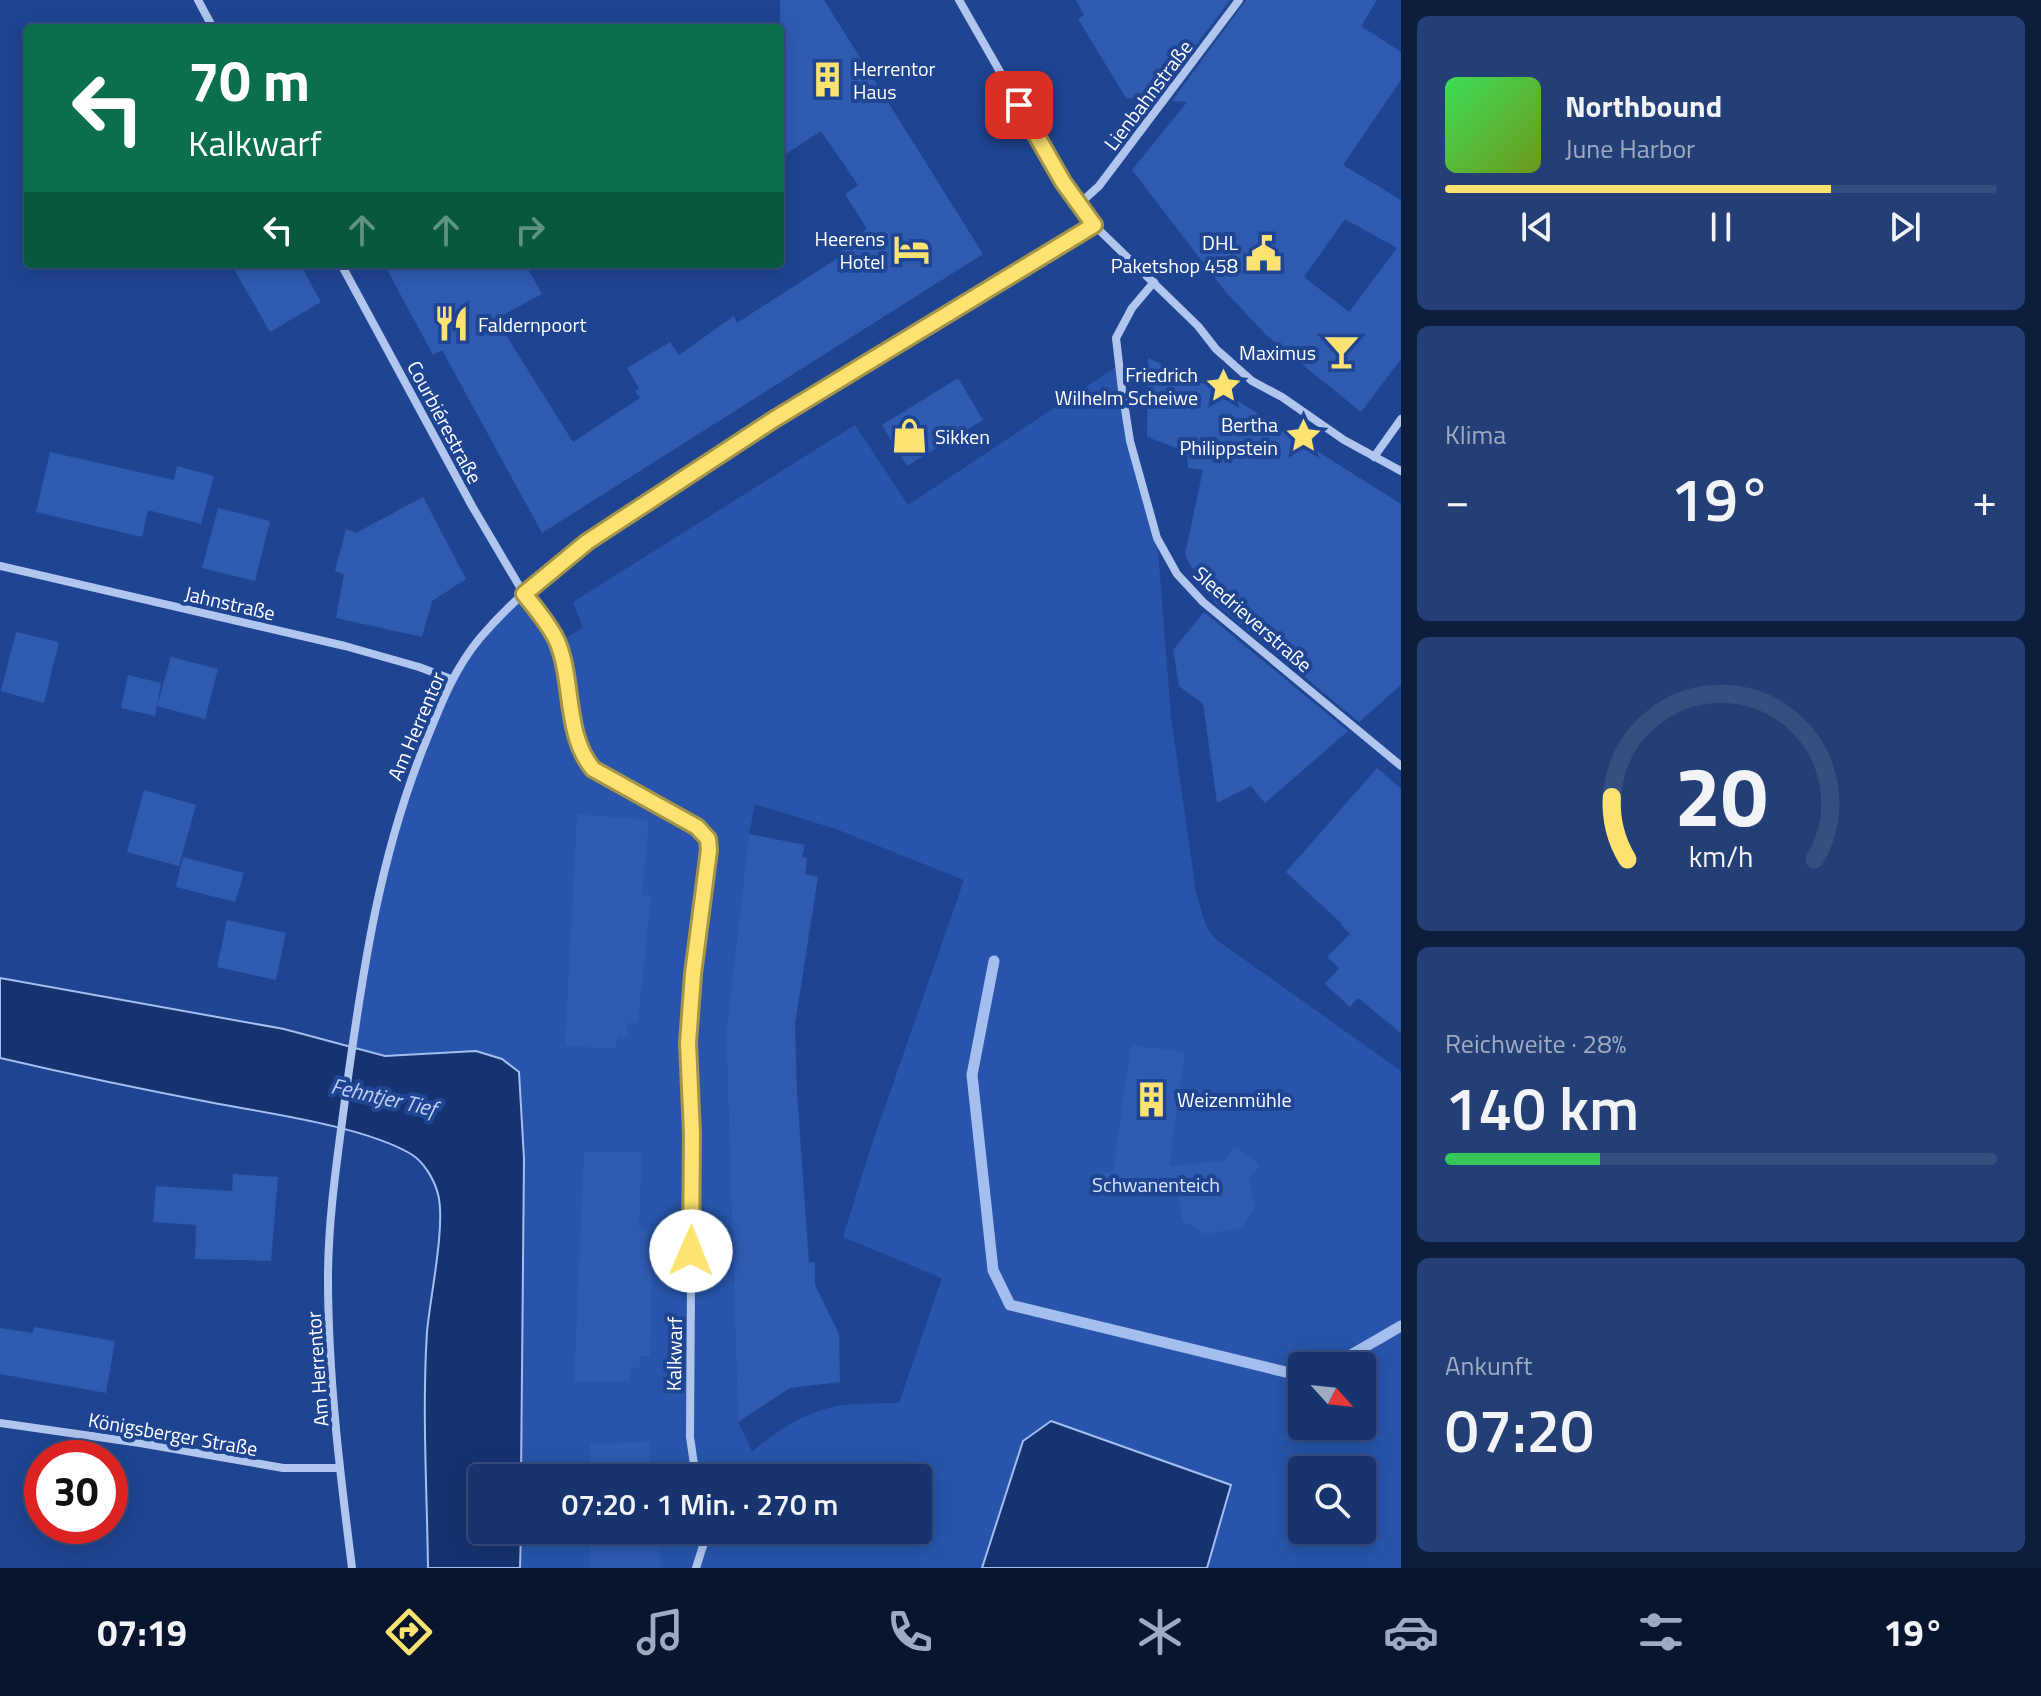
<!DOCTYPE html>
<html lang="de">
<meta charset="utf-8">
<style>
body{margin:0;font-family:"Titillium Web",sans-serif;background:#243f76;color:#f1f3f6;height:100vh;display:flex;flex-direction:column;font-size:30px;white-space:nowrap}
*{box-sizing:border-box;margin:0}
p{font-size:26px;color:#9eaac2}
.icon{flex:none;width:44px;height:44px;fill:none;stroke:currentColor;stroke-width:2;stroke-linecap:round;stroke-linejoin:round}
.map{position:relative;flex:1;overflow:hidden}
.drawer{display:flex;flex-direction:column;gap:16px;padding:16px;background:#0d1d3c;width:640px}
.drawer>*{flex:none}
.banner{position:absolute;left:24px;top:24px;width:760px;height:244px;border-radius:8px;box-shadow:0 4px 20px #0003,0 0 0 2px #364f81;background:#0b6e4f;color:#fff;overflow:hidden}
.needle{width:52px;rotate:117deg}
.fabs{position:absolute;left:1288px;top:1352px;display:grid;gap:16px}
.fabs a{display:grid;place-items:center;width:88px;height:88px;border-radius:8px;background:#17346e;box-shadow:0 4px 20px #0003,0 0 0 2px #364f81;font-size:40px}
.speed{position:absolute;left:24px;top:1440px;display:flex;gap:16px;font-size:40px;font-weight:700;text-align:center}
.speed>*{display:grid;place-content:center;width:104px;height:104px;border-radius:50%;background:#17346e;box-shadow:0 4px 20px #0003,0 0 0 2px #364f81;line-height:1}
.speed .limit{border:12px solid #d22;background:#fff;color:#111}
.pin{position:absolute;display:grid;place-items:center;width:68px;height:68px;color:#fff;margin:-34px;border-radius:16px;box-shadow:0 4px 12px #0006}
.me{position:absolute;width:88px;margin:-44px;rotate:1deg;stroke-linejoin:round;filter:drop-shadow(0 0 6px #0008)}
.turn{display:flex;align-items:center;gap:28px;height:168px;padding:0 32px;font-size:36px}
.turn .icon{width:104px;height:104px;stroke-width:2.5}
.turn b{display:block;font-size:56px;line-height:68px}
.lanes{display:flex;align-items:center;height:76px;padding:0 32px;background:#0003;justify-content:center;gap:40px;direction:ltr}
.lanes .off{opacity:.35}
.big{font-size:60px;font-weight:600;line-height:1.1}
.drawer .card{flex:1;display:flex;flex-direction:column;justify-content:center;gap:12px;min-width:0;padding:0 28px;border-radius:12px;background:#243f76}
.drawer .dial{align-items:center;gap:0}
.dial svg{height:208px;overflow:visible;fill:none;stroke:#364f81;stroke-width:7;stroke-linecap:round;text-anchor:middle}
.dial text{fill:#f1f3f6;stroke:none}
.song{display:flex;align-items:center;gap:24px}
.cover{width:96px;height:96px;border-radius:12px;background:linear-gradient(135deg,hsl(130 70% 55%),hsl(80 70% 35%))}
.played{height:8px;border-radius:4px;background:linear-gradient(90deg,#fce371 70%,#364f81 70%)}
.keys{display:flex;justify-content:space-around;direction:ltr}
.heat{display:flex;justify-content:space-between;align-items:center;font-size:44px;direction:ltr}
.charge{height:12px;border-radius:6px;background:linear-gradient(90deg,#34c759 28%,#364f81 0)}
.trip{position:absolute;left:468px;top:1464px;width:464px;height:80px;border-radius:8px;background:#17346e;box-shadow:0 4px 20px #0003,0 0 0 2px #364f81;font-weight:600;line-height:80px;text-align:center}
.tab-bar{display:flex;height:128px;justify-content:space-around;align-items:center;background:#09152c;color:#9eaac2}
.tab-bar .icon{width:56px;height:56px}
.tab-bar .on{color:#fce371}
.tab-bar b{font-size:36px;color:#f1f3f6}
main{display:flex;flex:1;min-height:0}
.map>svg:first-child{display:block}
</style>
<main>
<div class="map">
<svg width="1401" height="1568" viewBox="0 0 1401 1568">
<rect width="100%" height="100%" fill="#1f4592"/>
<!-- green -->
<path fill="#2855ab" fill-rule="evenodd" d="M1119,365L1130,441L1157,538L1171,717L1196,892L1206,926L1214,938L1401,1071V1568H520L521,1530H918V1478H521L524,1159L519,1072L476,1051L395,1057L352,1048L390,840L462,661L524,594L558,642L583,628L573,602L855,425L908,505ZM755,804L836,829L964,880L870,1150L843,1237L942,1278L899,1403C877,1404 851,1402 829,1408C799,1415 775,1433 752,1452L738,1421L726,1032L749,834ZM1302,1366H1362V1426H1302ZM1302,1470H1362V1530H1302Z"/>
<!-- water -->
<g fill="#153371" stroke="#a4bfef" stroke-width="2">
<path d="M0,978L284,1029L385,1056L476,1051L502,1059L519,1072L524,1159L521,1478H482V1530H521L520,1568H428C427,1490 422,1411 427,1332C430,1297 446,1225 438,1194C434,1179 424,1162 411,1154C365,1127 273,1114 219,1104C145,1090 73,1075 0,1058Z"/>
<polygon points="1051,1421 1231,1485 1207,1568 982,1568 1023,1441"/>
</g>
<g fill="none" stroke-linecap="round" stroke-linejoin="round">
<!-- stream -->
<g stroke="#a4bfef" stroke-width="11">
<polyline points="994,961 972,1075 993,1270 1010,1305 1302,1376"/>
<polyline points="1332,1366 1401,1326"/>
</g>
</g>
<!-- building -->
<g fill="#2e5ab0" fill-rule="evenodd">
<polygon points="780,0 824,0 983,254 542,533 442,350 433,355 384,264 525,264 542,294 496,319 573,442 640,398 635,391 639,388 627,368 670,342 679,355 734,316 737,323 844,254 839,246 867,229 845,194 858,185 821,131 780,158"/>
<polygon points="1076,0 1230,0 1155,100 1126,98 1078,19 1084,15"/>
<path d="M1246,0H1377L1361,26L1401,52V80L1343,165L1401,200V359L1361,412L1267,336L1225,291L1132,170L1187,102L1172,101ZM1345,219L1397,248L1349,312L1304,277Z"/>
<polygon points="231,264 300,264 321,302 270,332"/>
<polygon points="1148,358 1230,396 1401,504 1401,685 1359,722 1213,601 1221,592 1191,567 1185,554 1203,470 1188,468 1187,452 1147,437"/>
<polygon points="958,378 983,420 907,466 882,425"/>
<polygon points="50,452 174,480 177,466 214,476 201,524 148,510 142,537 36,512"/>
<polygon points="423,497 466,579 432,601 422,637 336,618 344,574 335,571 346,529 356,533"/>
<polygon points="218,508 270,521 255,581 202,568"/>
<polygon points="1204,612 1348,731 1265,803 1251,786 1217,803 1203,704 1179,686 1173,650"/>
<polygon points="16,632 59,642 44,703 1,691"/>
<polygon points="171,657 218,669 205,719 157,706"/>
<polygon points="128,675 161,683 155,716 121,708"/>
<polygon points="1377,768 1401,789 1401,1033 1358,998 1350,1007 1325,984 1339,968 1327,957 1350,934 1341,925 1342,924 1286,872"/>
<polygon points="144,790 196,805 179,866 127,852"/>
<polygon points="577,814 649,820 642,895 651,895 638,1023 627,1023 627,1037 618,1036 616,1049 565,1046"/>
<polygon points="749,834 805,845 802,857 807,858 805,874 818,877 795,1024 797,1092 809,1263 815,1262 815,1285 839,1334 840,1382 790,1388 738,1422 726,1032"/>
<polygon points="183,857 244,873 235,902 176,887"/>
<polygon points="227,920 286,933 276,980 217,967"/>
<polygon points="1131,1045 1185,1052 1169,1166 1225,1161 1234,1146 1260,1165 1249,1179 1255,1207 1241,1228 1206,1234 1182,1221 1178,1195 1102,1184 1102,1173 1113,1172"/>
<polygon points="584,1152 642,1152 639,1229 652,1228 650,1356 639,1356 640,1368 630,1367 630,1381 574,1381"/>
<polygon points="233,1174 278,1177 271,1261 195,1259 196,1225 153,1222 156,1186 232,1191"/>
<polygon points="34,1327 115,1341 106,1393 0,1374 0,1328 33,1333"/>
<polygon points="649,1442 649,1478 590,1478 590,1444"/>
<rect x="590" y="1530" width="70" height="38"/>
</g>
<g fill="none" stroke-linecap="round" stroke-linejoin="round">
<!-- street -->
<g stroke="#b0c6ee" stroke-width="8">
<polyline points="198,0 213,28"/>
<polyline points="959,0 1063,182 1094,225 1198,326 1216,349 1252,381 1282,397 1344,440 1401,471"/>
<polyline points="1078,205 1099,186 1239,0"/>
<polyline points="341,264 472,506 524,594 541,615 557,642 583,757 593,769 697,827 708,839 709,850 693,974 688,1043 692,1134 690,1437 696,1478"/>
<polyline points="1154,282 1132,308 1116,338 1122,390 1130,441 1157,538 1177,574 1203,602 1401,766"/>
<polyline points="1374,457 1401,419"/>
<polyline points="0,566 345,646 419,667 451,679"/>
<polyline points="0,1423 140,1443 283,1468 340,1468"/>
<path d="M352,1568C340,1473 328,1375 328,1279C328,1216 338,1154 346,1092C363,968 380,852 428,736C442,701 455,668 480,638C535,573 609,527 680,481C816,392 958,313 1094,225"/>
<polyline points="696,1568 708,1530"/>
</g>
</g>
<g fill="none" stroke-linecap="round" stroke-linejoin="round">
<defs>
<path id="route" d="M691,1251L692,1134L688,1043L693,974L709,850L708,839L697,827L593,769C564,734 574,681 557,641C549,624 536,609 524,594L587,542L773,420L1094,225L1063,182L1019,105"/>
</defs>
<!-- route casing -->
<use href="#route" stroke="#a49449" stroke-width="20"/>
<!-- route -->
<use href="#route" stroke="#fce371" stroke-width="14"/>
</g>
<!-- icons -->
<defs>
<symbol id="building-bare" viewBox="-9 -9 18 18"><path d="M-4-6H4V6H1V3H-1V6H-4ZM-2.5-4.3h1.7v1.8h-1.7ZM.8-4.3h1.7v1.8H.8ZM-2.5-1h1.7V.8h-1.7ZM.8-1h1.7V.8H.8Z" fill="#fce371" stroke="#1f4592" stroke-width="2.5" paint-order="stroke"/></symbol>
<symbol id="hotel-bare" viewBox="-9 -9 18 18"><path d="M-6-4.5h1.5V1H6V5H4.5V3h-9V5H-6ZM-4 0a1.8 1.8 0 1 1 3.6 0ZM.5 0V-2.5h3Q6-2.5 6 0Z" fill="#fce371" stroke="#1f4592" stroke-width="2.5" paint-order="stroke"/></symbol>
<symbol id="civic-bare" viewBox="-9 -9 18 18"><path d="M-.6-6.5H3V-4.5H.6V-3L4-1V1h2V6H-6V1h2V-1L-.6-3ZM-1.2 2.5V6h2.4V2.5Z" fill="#fce371" stroke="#1f4592" stroke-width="2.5" paint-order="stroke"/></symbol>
<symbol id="restaurant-bare" viewBox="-9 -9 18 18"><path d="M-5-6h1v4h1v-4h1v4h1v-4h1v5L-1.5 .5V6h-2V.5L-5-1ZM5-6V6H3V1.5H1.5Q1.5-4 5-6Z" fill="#fce371" stroke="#1f4592" stroke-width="2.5" paint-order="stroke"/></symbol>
<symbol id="bar-bare" viewBox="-9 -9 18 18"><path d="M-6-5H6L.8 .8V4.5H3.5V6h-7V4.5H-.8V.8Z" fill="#fce371" stroke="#1f4592" stroke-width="2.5" paint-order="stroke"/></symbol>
<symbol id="sight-bare" viewBox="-9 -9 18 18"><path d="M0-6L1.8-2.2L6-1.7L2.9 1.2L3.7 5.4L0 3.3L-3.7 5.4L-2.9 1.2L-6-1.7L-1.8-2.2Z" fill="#fce371" stroke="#1f4592" stroke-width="2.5" paint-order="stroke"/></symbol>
<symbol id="shop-bare" viewBox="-9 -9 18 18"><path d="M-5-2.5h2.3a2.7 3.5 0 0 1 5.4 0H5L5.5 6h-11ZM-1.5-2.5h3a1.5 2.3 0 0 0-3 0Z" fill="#fce371" stroke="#1f4592" stroke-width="2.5" paint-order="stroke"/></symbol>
</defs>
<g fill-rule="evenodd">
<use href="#building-bare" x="802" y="54" width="51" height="51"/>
<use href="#hotel-bare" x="886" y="224" width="51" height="51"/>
<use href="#civic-bare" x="1238" y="228" width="51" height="51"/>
<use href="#restaurant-bare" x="426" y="298" width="51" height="51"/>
<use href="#bar-bare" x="1316" y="326" width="51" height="51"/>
<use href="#sight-bare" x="1198" y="360" width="51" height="51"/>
<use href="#sight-bare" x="1278" y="410" width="51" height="51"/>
<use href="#shop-bare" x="884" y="410" width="51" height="51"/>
<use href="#building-bare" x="1126" y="1074" width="51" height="51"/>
</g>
<g text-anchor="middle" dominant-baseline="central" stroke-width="8" stroke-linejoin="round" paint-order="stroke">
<!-- poi labels -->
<g font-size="20" fill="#fff" stroke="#1f4592" text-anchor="end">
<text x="853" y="68" text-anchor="start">Herrentor<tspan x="853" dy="23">Haus</tspan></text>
<text x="885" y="238">Heerens<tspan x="885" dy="23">Hotel</tspan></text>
<text x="1238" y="242">DHL<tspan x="1238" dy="23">Paketshop 458</tspan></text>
<text x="478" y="324" text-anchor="start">Faldernpoort</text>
<text x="1316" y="352">Maximus</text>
<text x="1198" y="374">Friedrich<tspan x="1198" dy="23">Wilhelm Scheiwe</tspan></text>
<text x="1278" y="424">Bertha<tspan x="1278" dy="23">Philippstein</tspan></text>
<text x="935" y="436" text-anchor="start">Sikken</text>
<text x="1177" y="1099" text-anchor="start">Weizenmühle</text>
</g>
<!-- street labels -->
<g font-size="20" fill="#fff" stroke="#1f4592">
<text transform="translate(1148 95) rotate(-53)">Lienbahnstraße</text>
<text transform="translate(445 422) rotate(62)">Courbiérestraße</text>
<text transform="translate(230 603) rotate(13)">Jahnstraße</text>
<text transform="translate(1253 619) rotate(41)">Sleedrieverstraße</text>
<text transform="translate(416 726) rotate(-67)">Am Herrentor</text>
<text transform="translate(674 1354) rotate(-89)">Kalkwarf</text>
<text transform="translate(317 1369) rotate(-94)">Am Herrentor</text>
<text transform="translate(173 1434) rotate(10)">Königsberger Straße</text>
</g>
<!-- park labels -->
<g font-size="20" fill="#d6e3fa" stroke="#1f4592">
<text x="1156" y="1184">Schwanenteich</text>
</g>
<!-- water labels -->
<g font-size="22" font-style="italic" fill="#bdd0f5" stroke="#1f4592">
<text transform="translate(384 1097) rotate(13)">Fehntjer Tief</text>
</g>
</g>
</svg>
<div class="fabs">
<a><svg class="needle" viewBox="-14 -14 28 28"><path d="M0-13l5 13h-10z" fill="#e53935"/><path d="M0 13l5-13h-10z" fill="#9eaac2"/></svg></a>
<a><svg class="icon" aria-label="search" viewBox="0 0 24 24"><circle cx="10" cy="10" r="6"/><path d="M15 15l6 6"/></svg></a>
</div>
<div class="speed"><div class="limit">30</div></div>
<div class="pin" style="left:1019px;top:105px;background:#d93025"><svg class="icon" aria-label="arrive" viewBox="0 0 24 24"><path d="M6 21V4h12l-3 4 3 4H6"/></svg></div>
<svg class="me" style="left:691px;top:1251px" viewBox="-20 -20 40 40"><circle r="19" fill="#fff"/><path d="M0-13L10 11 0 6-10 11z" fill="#fce371"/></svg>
<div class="trip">07:20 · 1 Min. · 270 m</div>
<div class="banner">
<div class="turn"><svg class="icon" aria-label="left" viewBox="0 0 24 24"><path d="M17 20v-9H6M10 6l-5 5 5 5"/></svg><div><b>70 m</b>Kalkwarf</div></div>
<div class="lanes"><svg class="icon" aria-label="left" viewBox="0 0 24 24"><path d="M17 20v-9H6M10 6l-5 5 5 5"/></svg><svg class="icon off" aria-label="ahead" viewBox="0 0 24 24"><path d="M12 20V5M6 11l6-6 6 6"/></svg><svg class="icon off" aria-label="ahead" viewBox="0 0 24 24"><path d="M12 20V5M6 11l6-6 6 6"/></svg><svg class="icon off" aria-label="right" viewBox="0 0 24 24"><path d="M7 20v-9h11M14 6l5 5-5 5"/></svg></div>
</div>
</div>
<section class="drawer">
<div class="card">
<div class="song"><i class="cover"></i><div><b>Northbound</b><p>June Harbor</p></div></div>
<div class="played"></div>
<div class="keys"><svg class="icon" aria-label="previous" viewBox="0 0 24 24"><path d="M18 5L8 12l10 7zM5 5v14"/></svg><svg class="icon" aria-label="pause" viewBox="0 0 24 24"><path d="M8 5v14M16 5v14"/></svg><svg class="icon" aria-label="next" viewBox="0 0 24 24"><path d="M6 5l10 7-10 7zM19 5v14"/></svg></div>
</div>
<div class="card"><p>Klima</p>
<div class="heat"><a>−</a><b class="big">19°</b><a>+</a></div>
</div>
<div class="card dial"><svg viewBox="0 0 100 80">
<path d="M14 69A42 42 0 1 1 86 69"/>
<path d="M14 69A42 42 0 0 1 8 45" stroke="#fce371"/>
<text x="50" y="56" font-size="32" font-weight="700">20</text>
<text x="50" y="72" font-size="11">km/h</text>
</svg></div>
<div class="card"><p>Reichweite · 28%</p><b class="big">140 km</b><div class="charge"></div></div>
<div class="card"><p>Ankunft</p><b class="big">07:20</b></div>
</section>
</main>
<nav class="tab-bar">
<b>07:19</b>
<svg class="icon on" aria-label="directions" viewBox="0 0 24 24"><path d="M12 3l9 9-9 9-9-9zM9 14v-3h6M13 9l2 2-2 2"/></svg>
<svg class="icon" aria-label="music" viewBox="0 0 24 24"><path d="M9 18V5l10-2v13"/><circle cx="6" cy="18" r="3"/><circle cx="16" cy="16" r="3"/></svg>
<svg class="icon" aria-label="phone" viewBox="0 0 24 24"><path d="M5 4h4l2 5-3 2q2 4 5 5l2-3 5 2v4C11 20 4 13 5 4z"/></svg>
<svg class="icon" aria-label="climate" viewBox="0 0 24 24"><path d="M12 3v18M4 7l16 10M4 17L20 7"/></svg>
<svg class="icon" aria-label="car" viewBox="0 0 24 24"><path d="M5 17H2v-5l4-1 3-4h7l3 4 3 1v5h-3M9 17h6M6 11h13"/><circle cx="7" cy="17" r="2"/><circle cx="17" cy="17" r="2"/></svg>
<svg class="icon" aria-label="filters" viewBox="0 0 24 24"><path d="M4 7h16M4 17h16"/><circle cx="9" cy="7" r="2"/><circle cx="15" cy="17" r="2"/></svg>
<b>19°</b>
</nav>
